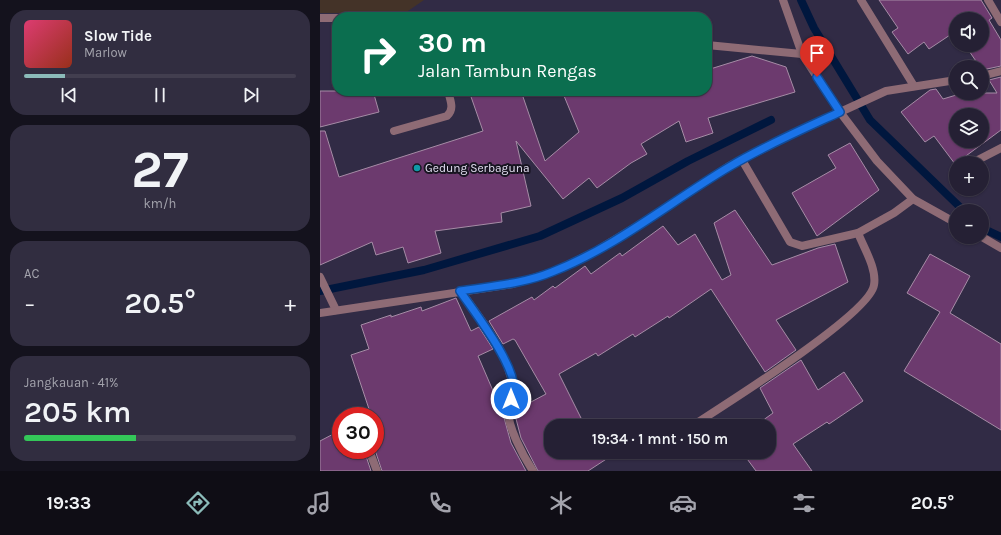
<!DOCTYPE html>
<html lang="id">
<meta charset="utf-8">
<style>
body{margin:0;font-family:Karla,sans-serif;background:#312d40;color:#f1f3f6;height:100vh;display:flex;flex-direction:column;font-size:15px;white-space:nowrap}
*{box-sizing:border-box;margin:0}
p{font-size:13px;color:#a3a3ac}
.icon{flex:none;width:22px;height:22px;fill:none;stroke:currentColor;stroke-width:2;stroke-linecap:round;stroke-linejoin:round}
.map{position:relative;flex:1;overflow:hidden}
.drawer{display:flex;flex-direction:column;gap:10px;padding:10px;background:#14121d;width:320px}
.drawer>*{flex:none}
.top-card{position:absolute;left:12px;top:12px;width:380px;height:84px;border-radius:16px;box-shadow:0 1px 3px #0004,0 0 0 1px #423e4f;background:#0b6e4f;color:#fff;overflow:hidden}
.controls{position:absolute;left:629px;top:12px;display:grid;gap:8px}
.controls a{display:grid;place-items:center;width:40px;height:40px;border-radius:50%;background:#252034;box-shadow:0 1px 3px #0004,0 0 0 1px #423e4f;font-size:20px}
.speed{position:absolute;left:12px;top:407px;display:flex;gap:8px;font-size:20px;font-weight:700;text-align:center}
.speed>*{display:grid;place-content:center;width:52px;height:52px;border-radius:50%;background:#252034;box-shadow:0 1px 3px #0004,0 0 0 1px #423e4f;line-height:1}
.speed .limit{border:6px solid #d22;background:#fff;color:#111}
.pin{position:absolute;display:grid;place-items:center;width:34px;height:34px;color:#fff;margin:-41px -17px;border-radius:50% 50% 50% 0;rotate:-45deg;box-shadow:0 0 4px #0007}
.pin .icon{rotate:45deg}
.me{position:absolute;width:44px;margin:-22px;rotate:0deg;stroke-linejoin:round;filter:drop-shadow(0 0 3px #0008)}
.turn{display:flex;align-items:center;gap:14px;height:84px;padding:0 20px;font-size:18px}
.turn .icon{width:52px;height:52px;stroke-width:2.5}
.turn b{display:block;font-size:28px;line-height:34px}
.big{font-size:30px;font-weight:600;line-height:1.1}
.drawer .tile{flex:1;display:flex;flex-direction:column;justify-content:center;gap:6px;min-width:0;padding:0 14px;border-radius:16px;background:#312d40}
.drawer .dial{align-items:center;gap:0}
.dial b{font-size:52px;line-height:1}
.song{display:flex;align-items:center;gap:12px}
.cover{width:48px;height:48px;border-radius:6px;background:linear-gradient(135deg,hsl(340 70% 55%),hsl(10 70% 35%))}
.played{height:4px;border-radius:2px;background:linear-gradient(90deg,#8bbbb9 15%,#423e4f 15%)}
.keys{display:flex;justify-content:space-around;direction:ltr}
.heat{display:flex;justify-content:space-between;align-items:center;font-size:22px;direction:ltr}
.charge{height:6px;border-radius:3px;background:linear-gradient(90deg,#34c759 41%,#423e4f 0)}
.trip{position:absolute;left:224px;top:419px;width:232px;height:40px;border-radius:16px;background:#252034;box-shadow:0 1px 3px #0004,0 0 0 1px #423e4f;font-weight:600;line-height:40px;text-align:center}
.dock{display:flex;height:64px;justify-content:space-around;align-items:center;background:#0f0d15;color:#a3a3ac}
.dock .icon{width:28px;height:28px}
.dock .active{color:#8bbbb9}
.dock b{font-size:18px;color:#f1f3f6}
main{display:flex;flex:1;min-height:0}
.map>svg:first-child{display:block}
</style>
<main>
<section class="drawer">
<div class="tile">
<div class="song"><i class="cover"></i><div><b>Slow Tide</b><p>Marlow</p></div></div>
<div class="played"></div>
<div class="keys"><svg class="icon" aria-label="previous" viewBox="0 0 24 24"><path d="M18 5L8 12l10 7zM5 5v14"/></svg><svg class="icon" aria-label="pause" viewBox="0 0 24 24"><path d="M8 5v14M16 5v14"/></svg><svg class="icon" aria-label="next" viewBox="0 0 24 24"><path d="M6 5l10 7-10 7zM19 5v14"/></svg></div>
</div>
<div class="tile dial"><b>27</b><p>km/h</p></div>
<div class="tile"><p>AC</p>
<div class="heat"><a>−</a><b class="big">20.5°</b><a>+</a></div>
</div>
<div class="tile"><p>Jangkauan · 41%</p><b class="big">205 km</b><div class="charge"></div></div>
</section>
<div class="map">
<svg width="681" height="471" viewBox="0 0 681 471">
<rect width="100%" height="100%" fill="#312b45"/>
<!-- education -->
<polygon fill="#443328" points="0,0 104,0 85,13 0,13"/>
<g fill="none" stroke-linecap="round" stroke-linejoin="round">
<!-- stream -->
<g stroke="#00173e" stroke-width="8">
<polyline points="481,0 494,28 550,120 644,211"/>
<polyline points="662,228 681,237"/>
<polyline points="0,291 104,270 220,236 302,198 368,161 451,120"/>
</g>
</g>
<!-- building -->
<g fill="#6c3a6e" stroke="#a68ca6" fill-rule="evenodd">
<polygon points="559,0 661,0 672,18 669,20 681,40 681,66 662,70 662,67 660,67 645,45 662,45 662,19 636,19 636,31 609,49 604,42 588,54 572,32 578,28"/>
<polygon points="432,56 466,67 475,92 388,118 393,133 366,142 359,121 321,144 327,154 311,163 277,188 269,178 243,199 196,141 211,206 181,213 182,222 115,231 121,253 88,263 83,247 56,255 52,242 0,265 0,131 5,131 19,177 163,131 149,91 201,91 225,161 259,132 242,91 387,91 387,70"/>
<path d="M681,77V130L635,164L614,136L605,142L581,112L610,90L616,89L623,99L643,93H677L669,80ZM636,115H662V141H636Z"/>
<polygon points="0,91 53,91 59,112 0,127"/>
<polygon points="530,143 559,190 497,236 472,193 516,168 508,155"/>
<polygon points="415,210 452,265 498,248 515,244 528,282 456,320 476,350 445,372 391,289 349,318 348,316 315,337 313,334 278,356 276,353 239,374 265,426 231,426 231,452 288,452 291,456 268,471 218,471 201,438 194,411 226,394 195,340 193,339 183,344 169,321 212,297 214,300 233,286 235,288 265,266 271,274 300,253 302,256 343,226 358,245 375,234 402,280 411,275 394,223"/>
<polygon points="610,254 650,276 630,313 681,344 681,430 584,371 620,312 587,293"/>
<polygon points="136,298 151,331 159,327 173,349 158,356 183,414 191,443 206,471 62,471 55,450 55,416 49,416 51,415 31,355 49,349 41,325 71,315 71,317 101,307 102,311"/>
<polygon points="481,360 498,390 524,372 543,401 509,424 507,422 473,444 492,471 436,471 422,452 449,452 449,426 435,426 453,413 440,388"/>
<polygon points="21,430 21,450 44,450 51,471 0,471 0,441"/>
</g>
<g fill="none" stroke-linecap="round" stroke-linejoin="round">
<!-- service -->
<g stroke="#8e6b75" stroke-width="8">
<polyline points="0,18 17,18"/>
<path d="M74,131L127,116C135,109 130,100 128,91"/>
<polyline points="422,160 470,242 482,246 538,233 574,213 593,199"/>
<polyline points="0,277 16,310"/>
<path d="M372,426C403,406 550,314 554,285C557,269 544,248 538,233"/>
</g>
<!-- minor -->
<g stroke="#8e6b75" stroke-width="8">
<polyline points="541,0 594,86"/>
<polyline points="668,0 681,22"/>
<polyline points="387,45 482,54"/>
<polyline points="652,163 681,148"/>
<path d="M141,291C161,321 188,351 193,388C195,395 189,401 188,408C187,426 203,456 213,471"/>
<polyline points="49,450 57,471"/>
</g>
<!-- tertiary -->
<g stroke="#8e6b75" stroke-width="8">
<polyline points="463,0 482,54 520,112 557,161 593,199 636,223"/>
<polyline points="662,76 681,71"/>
<polyline points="662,237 681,248"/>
<polyline points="0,313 193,284 233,272 276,251 314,228 409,166 481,130 566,91 636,80"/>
</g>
</g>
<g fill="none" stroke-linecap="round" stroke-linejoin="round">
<defs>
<path id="route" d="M191,399C192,396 194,393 194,390C195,364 155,313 140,291C171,286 203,284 232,272C296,247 350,202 409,167C444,146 483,129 520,112L497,77"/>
</defs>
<!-- route casing -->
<use href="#route" stroke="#114b97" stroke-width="10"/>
<!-- route -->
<use href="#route" stroke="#1a73e8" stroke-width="7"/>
</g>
<!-- markers -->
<circle fill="#0f9aa8" stroke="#181521" stroke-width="1.5" cx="97" cy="168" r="4"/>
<g text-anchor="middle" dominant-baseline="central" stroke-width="4" stroke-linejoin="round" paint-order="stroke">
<!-- poi labels -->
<g font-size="12" fill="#e3dff1" stroke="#181521" text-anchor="start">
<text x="105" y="168">Gedung Serbaguna</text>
</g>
</g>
</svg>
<div class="controls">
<a><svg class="icon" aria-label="sound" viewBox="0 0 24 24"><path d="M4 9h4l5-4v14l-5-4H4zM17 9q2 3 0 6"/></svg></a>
<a><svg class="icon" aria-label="search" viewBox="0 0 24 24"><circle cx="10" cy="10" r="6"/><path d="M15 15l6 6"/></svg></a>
<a><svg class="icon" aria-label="layers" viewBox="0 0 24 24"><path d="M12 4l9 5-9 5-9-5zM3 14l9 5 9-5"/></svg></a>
<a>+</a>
<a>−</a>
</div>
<div class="speed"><div class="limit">30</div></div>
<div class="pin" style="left:497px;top:77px;background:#d93025"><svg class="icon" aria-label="arrive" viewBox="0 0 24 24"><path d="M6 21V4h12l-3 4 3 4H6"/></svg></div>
<svg class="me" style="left:191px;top:399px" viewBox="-20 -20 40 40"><circle r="17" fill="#1a73e8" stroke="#fff" stroke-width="3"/><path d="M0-11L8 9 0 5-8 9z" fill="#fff"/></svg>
<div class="trip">19:34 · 1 mnt · 150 m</div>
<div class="top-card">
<div class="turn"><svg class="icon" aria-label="right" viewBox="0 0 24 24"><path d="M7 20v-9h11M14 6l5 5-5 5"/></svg><div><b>30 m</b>Jalan Tambun Rengas</div></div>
</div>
</div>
</main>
<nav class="dock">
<b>19:33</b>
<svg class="icon active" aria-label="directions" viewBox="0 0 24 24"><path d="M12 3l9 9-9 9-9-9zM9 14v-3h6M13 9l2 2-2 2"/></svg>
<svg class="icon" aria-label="music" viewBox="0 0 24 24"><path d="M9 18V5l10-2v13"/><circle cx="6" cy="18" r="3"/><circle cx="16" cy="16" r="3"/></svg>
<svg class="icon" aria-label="phone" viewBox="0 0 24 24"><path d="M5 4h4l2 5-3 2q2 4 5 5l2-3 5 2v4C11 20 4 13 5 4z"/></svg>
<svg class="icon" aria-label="climate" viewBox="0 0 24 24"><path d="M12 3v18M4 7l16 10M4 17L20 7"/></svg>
<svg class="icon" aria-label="car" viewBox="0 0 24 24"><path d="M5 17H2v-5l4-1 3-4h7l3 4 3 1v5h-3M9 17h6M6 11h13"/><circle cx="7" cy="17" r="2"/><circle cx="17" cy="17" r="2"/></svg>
<svg class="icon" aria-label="filters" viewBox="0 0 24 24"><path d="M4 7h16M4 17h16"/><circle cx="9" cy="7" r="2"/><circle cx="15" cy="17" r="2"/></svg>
<b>20.5°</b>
</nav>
